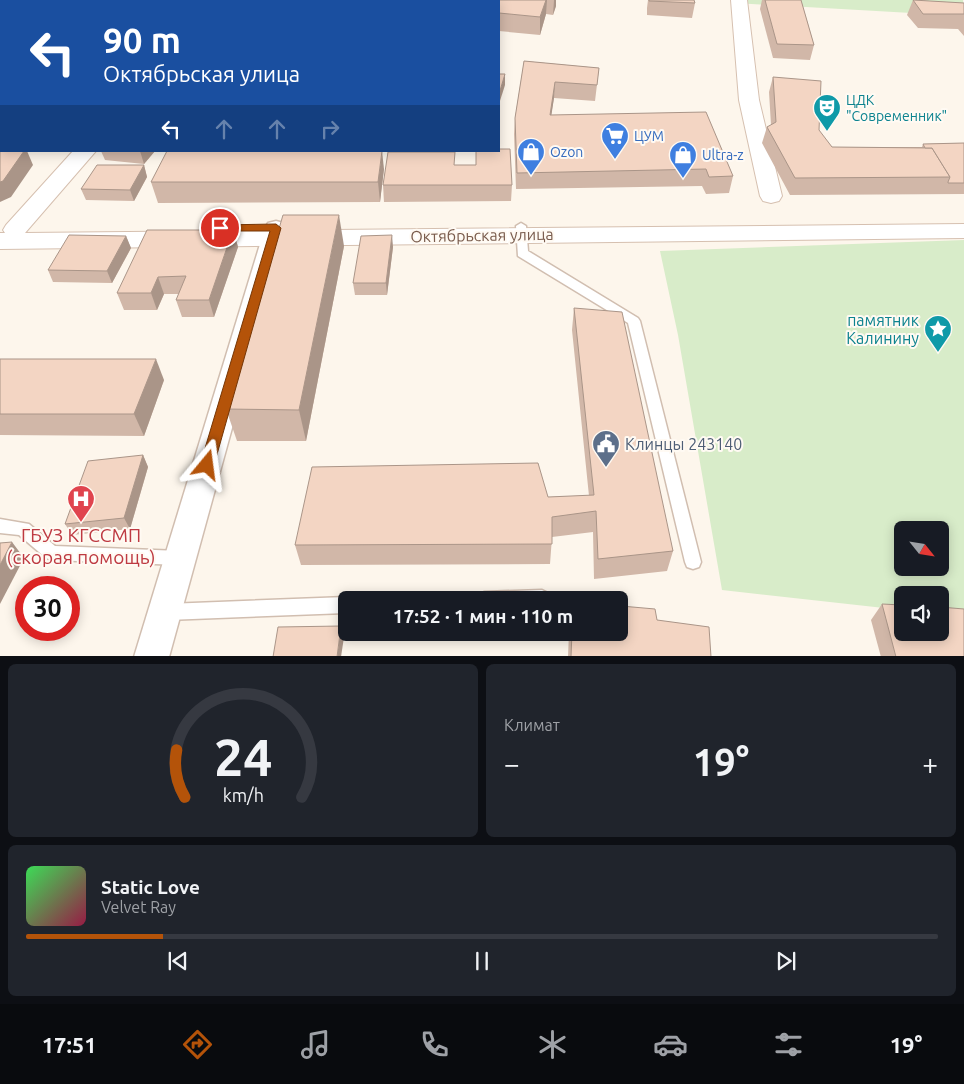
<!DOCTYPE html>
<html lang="ru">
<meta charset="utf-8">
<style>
body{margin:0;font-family:Ubuntu,sans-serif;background:#20242c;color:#f1f3f6;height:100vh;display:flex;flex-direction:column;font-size:19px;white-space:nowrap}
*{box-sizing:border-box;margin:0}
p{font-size:16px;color:#9ea1a6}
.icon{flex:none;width:28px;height:28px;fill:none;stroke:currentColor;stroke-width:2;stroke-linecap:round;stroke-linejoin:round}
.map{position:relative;height:656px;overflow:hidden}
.side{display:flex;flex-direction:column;gap:8px;padding:8px;background:#0d0f14;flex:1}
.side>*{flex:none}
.hud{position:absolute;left:0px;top:0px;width:500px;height:152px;box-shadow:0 2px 12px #0003;background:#1a4fa0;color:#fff;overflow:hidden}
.needle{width:32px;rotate:120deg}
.controls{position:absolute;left:894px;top:521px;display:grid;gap:10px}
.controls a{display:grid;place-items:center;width:55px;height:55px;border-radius:8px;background:#171b24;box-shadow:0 2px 12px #0003;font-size:25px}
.speed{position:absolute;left:15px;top:576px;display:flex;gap:10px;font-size:25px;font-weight:700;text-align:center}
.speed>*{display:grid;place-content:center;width:65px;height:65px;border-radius:50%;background:#171b24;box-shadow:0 2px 12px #0003;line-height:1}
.speed .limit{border:8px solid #d22;background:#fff;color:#111}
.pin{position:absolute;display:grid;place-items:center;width:42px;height:42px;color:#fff;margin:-21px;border:2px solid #fff;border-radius:50%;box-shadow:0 1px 5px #0007}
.me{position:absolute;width:55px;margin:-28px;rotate:16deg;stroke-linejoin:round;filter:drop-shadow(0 0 4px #0008)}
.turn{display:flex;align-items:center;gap:18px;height:105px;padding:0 20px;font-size:22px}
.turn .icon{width:65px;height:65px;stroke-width:2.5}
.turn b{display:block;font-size:35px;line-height:42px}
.lanes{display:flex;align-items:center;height:48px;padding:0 20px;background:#0003;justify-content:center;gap:25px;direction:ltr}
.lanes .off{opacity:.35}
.big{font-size:38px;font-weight:600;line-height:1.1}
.side .widget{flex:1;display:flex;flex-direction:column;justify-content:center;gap:8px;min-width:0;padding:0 18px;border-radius:8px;background:#20242c}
.side .dial{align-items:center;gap:0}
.dial svg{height:130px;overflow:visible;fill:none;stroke:#363941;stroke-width:7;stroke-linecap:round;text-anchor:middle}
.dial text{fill:#f1f3f6;stroke:none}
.song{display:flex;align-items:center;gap:15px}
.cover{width:60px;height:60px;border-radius:8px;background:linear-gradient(135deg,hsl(130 70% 55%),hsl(340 70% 35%))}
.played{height:5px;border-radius:2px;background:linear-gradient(90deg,#b45309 15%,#363941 15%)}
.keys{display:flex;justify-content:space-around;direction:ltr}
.heat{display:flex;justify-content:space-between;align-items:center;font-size:28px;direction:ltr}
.side .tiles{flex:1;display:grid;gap:8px;grid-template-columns:1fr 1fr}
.widget:last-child{grid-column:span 2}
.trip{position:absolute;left:338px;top:591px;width:290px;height:50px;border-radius:8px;background:#171b24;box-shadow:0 2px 12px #0003;font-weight:600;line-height:50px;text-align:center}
.tabs{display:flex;height:80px;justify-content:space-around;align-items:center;background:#090b0e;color:#9ea1a6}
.tabs .icon{width:35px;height:35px}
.tabs .on{color:#b45309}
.tabs b{font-size:22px;color:#f1f3f6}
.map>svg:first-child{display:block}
</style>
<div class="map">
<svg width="964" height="657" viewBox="0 0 964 657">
<rect width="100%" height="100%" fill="#fdf6ec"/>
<!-- green -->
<g fill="#d8ecc9" fill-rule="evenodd">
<polygon points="734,0 963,0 964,16 735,3"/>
<path d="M964,240V618L940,614V595H902V610L722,590L678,335L660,251ZM902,530H940V568H902Z"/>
</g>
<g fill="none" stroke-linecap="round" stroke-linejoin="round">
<defs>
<g id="lane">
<polygon points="0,64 1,65 1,70 0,70"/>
<polygon points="521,223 526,226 528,251 638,318 640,321 701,562 699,567 693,569 687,567 685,562 628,323 518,256 516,226"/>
<polygon points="0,519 29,524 55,546 180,551 186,553 188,558 186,563 180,565 52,560 46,558 19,535 0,533"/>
<polygon points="542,590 548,593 549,600 476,600 478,595 484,592"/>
<polygon points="346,597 352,600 346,600 346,613 167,620 161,618 159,612 161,606 167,604"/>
</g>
<polygon id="street" points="276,221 284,223 287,228 169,657 134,657 265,228 268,223"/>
<g id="secondary">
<polygon points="731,0 747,0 759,100 782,196 779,201 771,203 763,201 760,196 739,100"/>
<polygon points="73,151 96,151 25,233 964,224 964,238 0,249 0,233 5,233 3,230 6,225"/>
</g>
</defs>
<!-- lane casing -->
<use href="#lane" stroke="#d1beb0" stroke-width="3"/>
<!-- street casing -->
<use href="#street" stroke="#d1beb0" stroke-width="3"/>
<!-- secondary casing -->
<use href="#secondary" stroke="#d6c0b0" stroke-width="2"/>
<!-- lane -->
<use href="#lane" fill="#fff" fill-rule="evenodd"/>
<!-- street -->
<use href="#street" fill="#fff" fill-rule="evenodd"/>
<!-- secondary -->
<use href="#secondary" fill="#fff" fill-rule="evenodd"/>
</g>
<!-- wall -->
<g fill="#d1b7a8">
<polygon points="471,0 556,0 556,6 553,15 546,14 540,35 499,31 499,1"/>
<polygon points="648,0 694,0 695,3 692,18 647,15 647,8"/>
<polygon points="762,0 801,0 814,45 810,60 773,58 760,9"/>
<polygon points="913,0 964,3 964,36 958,29 918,28 907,15"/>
<polygon points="0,23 1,24 1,57 0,57"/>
<polygon points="524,61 599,68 595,101 554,98 551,115 733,176 729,193 706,194 702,186 516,189 514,134 515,118"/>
<polygon points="773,77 832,147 922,147 923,144 964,143 964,194 790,195 762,143 767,127 771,125 769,92"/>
<polygon points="101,151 155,151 144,164 105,160"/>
<polygon points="144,165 147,177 134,201 86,200 81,189"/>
<polygon points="455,165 512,185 511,201 384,202 383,185"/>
<polygon points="384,169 380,202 158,203 151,182"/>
<polygon points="233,230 238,247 214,317 182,317 176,300 179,294 164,294 157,310 124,310 117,293"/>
<polygon points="126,236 131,248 112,283 53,282 48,270"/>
<polygon points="344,246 306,441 237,441 226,409"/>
<polygon points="393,247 387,295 355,295 353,283"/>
<polygon points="574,308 673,551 667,571 594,579 593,532 552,537 550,564 301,565 295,545 548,497 589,496 572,330"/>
<polygon points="0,359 164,380 144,436 0,435"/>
<polygon points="143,455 148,467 130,529 72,535 65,524"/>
<polygon points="882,604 964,657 881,657 871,620"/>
<polygon points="621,606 657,620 711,657 568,657 569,632 619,632 619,614"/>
</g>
<!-- shaded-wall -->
<g fill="#aa9588">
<polygon points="546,0 547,0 546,14 540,35 540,17"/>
<polygon points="554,0 556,0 556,6 553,15"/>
<polygon points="505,74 505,85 499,104 499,94"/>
<polygon points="555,82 554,98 549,131 550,115"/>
<polygon points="24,151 27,151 33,165 11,197 0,202 0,182"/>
<polygon points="140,151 155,151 144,164"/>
<polygon points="382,151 384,169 380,202 378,182"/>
<polygon points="144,165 147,177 134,201 130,190"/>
<polygon points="339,215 344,246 306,441 299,410"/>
<polygon points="233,230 238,247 214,317 209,300"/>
<polygon points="392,235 393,247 387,295 386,283"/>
<polygon points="126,236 131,248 112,283 107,271"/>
<polygon points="158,277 164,294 157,310 151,293"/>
<polygon points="156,359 164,380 144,436 134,414"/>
<polygon points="143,455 148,467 130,529 124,518"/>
<polygon points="12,542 24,558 0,604 0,565"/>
<polygon points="341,626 344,637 341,657 337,657"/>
</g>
<!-- building -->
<g fill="#f3d5c3" stroke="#aa9588">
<polygon points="471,0 546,0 540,17 499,13 499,1 470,1"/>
<polygon points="649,0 694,0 695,3 649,1"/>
<polygon points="765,0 801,0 814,45 777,44"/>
<polygon points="913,0 964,3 964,14 923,14"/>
<polygon points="0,23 1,24 1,43 0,43"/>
<polygon points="524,61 599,68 597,85 555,82 550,115 706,112 733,176 709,177 706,169 517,173 515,118"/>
<polygon points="499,74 505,74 499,94"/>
<polygon points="773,77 821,81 819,130 832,147 932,148 950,177 795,178 767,127 776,122"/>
<polygon points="964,143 964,183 948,183 948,182 950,177 932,148 925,148 923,144"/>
<polygon points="0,147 1,147 1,151 24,151 3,181 0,182"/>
<polygon points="499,149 510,149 512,185 383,185 388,152 455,152 454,165 476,165 476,151 499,151"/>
<polygon points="167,151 382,151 378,182 151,182"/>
<polygon points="97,165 144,165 130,190 81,189"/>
<polygon points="283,215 339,215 299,410 226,409"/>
<polygon points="147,230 233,230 209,300 176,300 186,276 158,277 151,293 117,293"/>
<polygon points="69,235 126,236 107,271 48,270"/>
<polygon points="392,235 386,283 353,283 361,236"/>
<polygon points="574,308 622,312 673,551 598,559 596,511 552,517 552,544 295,545 312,467 538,463 548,497 594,495"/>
<polygon points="0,359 156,359 134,414 0,414"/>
<polygon points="143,455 124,518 65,524 88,461"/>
<polygon points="12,542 0,565 0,543"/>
<polygon points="882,604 902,605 902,632 940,632 940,607 964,609 964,657 896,657"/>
<polygon points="621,606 655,609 657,620 709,627 711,657 571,657 572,632 619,632 619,614 621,614"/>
<polygon points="341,626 337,657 273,657 278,627"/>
</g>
<!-- route -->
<polygon fill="#b45309" stroke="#753606" points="276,224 281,228 214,465 212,468 207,470 202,468 200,465 270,231 220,231 215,228 220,225"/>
<!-- icons -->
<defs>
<symbol id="theatre-pin" viewBox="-11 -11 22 30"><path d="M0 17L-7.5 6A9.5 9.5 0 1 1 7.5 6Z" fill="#0f9aa8" stroke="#fffaf3"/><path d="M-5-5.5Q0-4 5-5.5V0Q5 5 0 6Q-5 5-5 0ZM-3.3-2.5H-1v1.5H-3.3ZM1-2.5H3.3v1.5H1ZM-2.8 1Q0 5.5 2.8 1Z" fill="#fff"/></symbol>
<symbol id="supermarket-pin" viewBox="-11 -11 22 30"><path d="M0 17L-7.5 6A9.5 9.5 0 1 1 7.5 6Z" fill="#3f7fe0" stroke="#fffaf3"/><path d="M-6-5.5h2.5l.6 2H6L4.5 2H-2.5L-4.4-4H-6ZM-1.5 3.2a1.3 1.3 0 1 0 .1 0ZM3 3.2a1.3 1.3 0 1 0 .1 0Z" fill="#fff"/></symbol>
<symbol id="shop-pin" viewBox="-11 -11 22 30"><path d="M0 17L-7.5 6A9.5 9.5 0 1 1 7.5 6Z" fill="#3f7fe0" stroke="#fffaf3"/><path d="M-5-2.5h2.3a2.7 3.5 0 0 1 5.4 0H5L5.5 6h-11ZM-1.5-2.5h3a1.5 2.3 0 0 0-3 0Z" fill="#fff"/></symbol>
<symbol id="sight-pin" viewBox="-11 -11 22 30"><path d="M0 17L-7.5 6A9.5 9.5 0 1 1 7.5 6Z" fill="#0f9aa8" stroke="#fffaf3"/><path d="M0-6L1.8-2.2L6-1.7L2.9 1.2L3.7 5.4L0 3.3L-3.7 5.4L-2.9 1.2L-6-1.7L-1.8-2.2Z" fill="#fff"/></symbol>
<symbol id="civic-pin" viewBox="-11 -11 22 30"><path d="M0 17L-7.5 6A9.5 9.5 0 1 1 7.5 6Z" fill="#5c6f8a" stroke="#fffaf3"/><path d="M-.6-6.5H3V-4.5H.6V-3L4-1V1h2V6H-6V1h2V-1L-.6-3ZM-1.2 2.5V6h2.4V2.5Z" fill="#fff"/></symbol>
<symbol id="hospital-pin" viewBox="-11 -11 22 30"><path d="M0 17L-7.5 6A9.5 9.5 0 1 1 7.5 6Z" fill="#e0444e" stroke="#fffaf3"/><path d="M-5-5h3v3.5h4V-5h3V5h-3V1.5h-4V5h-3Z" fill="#fff"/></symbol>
</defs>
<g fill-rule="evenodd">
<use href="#theatre-pin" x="811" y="92" width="32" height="43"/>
<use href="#supermarket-pin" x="599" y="120" width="32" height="43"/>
<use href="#shop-pin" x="515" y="136" width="32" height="43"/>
<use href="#shop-pin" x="667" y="139" width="32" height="43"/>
<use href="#sight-pin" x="922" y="313" width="32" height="43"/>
<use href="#civic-pin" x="590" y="428" width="32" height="43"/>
<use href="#hospital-pin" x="65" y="483" width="32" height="43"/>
</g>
<g text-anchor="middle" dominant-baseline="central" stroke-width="4" stroke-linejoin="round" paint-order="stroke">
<!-- far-culture labels -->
<g font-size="14" fill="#0d838f" stroke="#fffaf3" text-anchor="start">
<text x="846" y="100">ЦДК<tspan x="846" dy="16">"Современник"</tspan></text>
</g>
<!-- far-shop labels -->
<g font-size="14" fill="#366cbe" stroke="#fffaf3" text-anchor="start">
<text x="634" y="136">ЦУМ</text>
<text x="550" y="152">Ozon</text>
<text x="702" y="155">Ultra-z</text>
</g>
<!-- street labels -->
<g font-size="16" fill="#7a5c4d" stroke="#fffaf3">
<text transform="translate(482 235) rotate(-1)">Октябрьская улица</text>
</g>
<!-- culture labels -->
<g font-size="16" fill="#0d838f" stroke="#fffaf3" text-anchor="end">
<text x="919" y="320">памятник<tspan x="919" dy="18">Калинину</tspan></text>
</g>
<!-- service labels -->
<g font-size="16" fill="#4e5e75" stroke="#fffaf3" text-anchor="start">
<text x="625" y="444">Клинцы 243140</text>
</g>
<!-- near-health labels -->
<g font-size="19" fill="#be3a42" stroke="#fffaf3">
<text x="81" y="535">ГБУЗ КГССМП<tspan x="81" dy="22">(скорая помощь)</tspan></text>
</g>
</g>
</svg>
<div class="controls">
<a><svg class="needle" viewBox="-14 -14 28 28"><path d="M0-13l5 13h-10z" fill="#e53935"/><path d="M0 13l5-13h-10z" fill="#9ea1a6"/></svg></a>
<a><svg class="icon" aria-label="sound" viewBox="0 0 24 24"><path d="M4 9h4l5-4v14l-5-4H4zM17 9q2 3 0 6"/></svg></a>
</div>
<div class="speed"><div class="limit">30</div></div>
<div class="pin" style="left:220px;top:228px;background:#d93025"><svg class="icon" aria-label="arrive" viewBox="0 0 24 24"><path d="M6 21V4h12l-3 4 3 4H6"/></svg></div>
<svg class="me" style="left:207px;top:465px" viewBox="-20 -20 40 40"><path d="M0-17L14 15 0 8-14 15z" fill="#b45309" stroke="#fff" stroke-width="4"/></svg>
<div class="trip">17:52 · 1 мин · 110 m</div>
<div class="hud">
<div class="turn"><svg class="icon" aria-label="left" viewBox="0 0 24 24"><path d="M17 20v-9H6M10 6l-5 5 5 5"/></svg><div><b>90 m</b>Октябрьская улица</div></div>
<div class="lanes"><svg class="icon" aria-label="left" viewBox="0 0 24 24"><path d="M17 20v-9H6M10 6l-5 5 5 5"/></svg><svg class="icon off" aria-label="ahead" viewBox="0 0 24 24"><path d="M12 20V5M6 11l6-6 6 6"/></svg><svg class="icon off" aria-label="ahead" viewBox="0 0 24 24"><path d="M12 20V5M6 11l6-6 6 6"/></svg><svg class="icon off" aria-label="right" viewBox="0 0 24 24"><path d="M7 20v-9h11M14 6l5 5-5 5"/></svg></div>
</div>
</div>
<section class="side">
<div class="tiles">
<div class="widget dial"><svg viewBox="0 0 100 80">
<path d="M14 69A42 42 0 1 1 86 69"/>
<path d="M14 69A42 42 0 0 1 9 40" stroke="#b45309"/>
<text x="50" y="56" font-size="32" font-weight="700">24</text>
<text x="50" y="72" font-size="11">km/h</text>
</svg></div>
<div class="widget"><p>Климат</p>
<div class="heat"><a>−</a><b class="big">19°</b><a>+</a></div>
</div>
<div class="widget">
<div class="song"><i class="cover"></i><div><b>Static Love</b><p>Velvet Ray</p></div></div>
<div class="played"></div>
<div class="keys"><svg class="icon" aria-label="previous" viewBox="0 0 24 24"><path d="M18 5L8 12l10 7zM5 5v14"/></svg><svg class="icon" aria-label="pause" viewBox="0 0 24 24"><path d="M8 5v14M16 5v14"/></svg><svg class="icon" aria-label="next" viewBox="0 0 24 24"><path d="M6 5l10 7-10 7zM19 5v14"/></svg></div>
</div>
</div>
</section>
<nav class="tabs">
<b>17:51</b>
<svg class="icon on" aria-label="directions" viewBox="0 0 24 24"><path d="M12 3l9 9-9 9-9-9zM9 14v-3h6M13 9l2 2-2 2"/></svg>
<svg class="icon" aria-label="music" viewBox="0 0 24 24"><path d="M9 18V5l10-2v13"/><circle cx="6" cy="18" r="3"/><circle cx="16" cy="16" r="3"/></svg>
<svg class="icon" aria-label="phone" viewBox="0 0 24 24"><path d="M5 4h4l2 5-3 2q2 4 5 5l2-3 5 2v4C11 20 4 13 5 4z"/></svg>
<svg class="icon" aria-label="climate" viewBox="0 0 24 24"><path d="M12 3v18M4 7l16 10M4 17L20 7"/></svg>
<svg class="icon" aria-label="car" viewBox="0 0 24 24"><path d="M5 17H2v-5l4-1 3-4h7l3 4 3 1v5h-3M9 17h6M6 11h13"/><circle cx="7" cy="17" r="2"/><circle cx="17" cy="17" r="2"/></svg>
<svg class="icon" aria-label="filters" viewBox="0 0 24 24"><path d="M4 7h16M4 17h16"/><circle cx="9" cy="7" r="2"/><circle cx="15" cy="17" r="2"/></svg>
<b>19°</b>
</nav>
